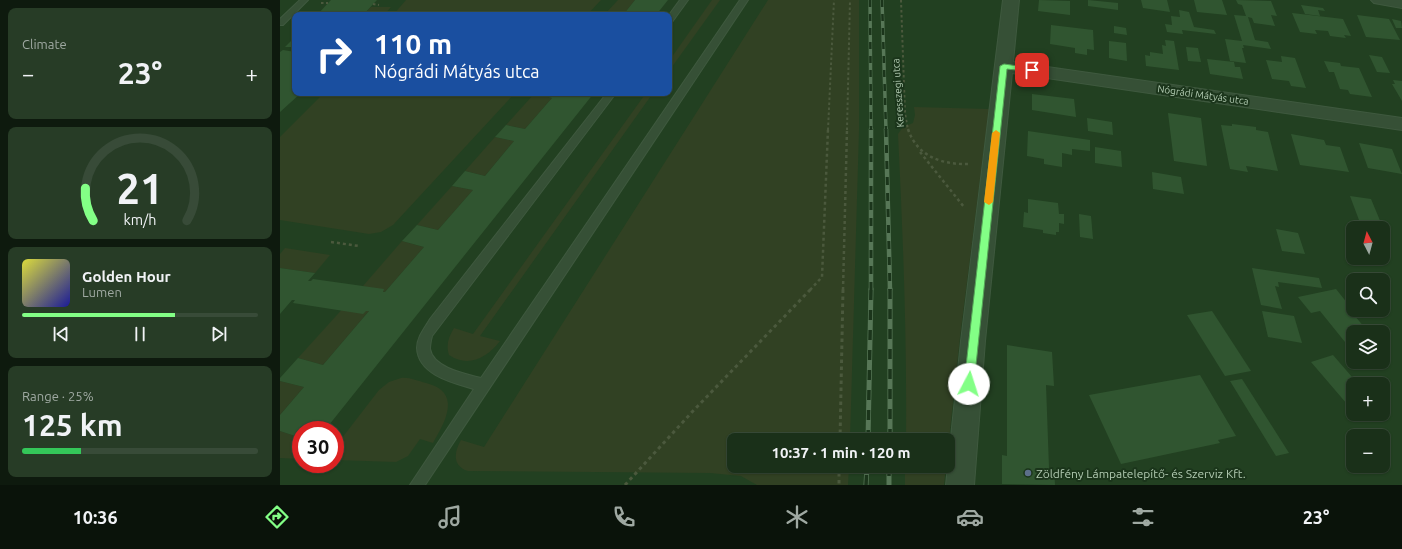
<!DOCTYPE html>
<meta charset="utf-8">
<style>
body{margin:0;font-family:Ubuntu,sans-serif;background:#273c26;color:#f1f3f6;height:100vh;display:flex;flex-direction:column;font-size:15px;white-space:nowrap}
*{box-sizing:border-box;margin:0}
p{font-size:13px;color:#9fa9a2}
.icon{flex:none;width:22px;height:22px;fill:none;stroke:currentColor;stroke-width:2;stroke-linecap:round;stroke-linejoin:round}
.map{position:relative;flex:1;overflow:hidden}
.drawer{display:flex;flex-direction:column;gap:8px;padding:8px;background:#0e1a0e;width:280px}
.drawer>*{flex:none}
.hud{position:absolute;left:12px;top:12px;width:380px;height:84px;border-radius:8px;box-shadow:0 1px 3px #0004,0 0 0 1px #384b38;background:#1a4fa0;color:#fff;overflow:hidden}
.needle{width:26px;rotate:354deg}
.fabs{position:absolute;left:1066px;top:221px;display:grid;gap:8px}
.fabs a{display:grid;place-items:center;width:44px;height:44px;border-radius:8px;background:#1a3019;box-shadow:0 1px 3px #0004,0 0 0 1px #384b38;font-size:20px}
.speed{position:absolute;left:12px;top:421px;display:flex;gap:8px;font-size:20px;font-weight:700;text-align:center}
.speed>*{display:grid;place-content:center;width:52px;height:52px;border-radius:50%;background:#1a3019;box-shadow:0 1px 3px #0004,0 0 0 1px #384b38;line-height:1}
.speed .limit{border:6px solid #d22;background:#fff;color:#111}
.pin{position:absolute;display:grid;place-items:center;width:34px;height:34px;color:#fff;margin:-17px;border-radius:8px;box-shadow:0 2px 6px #0006}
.me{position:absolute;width:44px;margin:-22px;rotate:5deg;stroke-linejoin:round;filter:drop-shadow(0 0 3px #0008)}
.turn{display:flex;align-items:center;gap:14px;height:84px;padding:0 16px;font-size:18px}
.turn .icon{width:52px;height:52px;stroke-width:2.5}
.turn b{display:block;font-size:28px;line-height:34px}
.big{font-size:30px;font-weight:700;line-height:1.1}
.drawer .card{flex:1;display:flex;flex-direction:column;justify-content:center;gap:6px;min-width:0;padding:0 14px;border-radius:8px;background:#273c26}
.drawer .dial{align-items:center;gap:0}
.dial svg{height:104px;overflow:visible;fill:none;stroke:#384b38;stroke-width:7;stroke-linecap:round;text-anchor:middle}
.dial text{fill:#f1f3f6;stroke:none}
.song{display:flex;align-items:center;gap:12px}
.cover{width:48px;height:48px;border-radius:6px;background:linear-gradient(135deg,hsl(60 70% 55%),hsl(240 70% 35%))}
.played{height:4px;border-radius:2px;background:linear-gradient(90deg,#83ff86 65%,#384b38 65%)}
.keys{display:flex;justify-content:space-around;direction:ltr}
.heat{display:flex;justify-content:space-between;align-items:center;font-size:22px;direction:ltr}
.charge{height:6px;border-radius:3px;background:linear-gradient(90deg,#34c759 25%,#384b38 0)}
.trip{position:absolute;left:447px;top:433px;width:228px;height:40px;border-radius:8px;background:#1a3019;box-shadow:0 1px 3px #0004,0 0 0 1px #384b38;font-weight:700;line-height:40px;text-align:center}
.tabs{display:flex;height:64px;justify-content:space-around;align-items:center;background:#0a130a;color:#9fa9a2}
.tabs .icon{width:28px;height:28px}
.tabs .on{color:#83ff86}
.tabs b{font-size:18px;color:#f1f3f6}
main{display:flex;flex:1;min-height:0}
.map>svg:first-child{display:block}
</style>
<main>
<section class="drawer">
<div class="card"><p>Climate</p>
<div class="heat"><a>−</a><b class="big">23°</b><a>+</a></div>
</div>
<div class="card dial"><svg viewBox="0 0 100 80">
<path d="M14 69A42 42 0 1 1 86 69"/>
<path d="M14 69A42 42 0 0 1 8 44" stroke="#83ff86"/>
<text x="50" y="56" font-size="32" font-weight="700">21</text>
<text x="50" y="72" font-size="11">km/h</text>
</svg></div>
<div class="card">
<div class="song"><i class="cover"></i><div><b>Golden Hour</b><p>Lumen</p></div></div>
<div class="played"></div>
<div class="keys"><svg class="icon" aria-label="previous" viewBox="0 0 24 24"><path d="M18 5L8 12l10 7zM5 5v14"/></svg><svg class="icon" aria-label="pause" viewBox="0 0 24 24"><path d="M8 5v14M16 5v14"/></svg><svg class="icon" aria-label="next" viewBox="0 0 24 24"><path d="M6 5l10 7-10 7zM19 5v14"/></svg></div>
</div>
<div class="card"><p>Range · 25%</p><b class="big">125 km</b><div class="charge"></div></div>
</section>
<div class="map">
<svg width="1122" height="485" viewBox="0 0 1122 485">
<rect width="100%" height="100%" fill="#224021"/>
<!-- green -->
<g fill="#314123">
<polygon points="126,0 321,0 307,15 113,15"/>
<polygon points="338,0 355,0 343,15 325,14"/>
<polygon points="432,0 440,0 389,71 389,61"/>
<path d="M488,0H579V130L570,440H454V466H569L568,485H477L461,476L430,473L188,471C172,466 174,452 181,440L204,447Z"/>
<polygon points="91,7 111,7 104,15 83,15"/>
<polygon points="44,93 235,93 113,225 101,232 89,234 0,220 0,137"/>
<path d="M366,93H373L200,336L220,341C207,358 188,368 169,355C166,345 168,338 174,328L193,334Z"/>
<polygon points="254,94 272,98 245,129 226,125"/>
<path d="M634,107L709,109L680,337L668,449V440H626C627,338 623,236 618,134L623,127L633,123L635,115Z"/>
<polygon points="215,137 234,141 205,176 185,171"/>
<polygon points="172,186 193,190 158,230 137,225"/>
<polygon points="122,241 144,247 105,292 83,286"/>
<polygon points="5,248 50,255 35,273 0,268 0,254"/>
<polygon points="66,305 89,311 43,365 18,358"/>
<path d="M121,378C130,377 137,381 146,383C182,392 166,421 153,443L140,439L128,456L116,462L55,460V447L99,390L109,382Z"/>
<polygon points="0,381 24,387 0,415"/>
<polygon points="0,431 21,438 21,459 0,458"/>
<polygon points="625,466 666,466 664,485 625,485"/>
</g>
<!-- building -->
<g fill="#305530">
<polygon points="51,0 97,0 83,15 37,15"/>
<polygon points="355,0 388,0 376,15 343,15"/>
<polygon points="759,0 790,1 790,15 758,11"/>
<polygon points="808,0 838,3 838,10 808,6"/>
<polygon points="861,0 887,0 890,12 863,8"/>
<polygon points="914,0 942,0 947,15 917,12"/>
<polygon points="956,0 991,1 997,16 991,15 995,26 974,23 972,18 968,17 975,40 988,42 991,49 963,45 964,48 962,48 966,63 950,61 945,39 962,41 954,15 966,16 962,5 958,4"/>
<polygon points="1021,5 1043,8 1045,11 1038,10 1040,16 1025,14"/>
<polygon points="899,10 909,12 914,27 934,30 936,34 902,30 903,34 887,32 885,24 892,25 891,16 900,17"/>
<polygon points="1012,13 1063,19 1071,36 1064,35 1066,38 1050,36 1048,31 1035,30 1037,34 1020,32"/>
<polygon points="1077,15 1109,19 1120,40 1086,37"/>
<polygon points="1112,19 1121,21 1122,28 1116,28"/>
<polygon points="771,25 813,30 814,50 807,49 807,55 795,53 795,48 770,44"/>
<polygon points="834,26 846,28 847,35 834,33"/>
<polygon points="15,37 15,47 5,47"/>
<polygon points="885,40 894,41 899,70 866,66 865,55 870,56 870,52 883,54 882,45 886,46"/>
<polygon points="829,41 846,43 847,61 829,58"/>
<polygon points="906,47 918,48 921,62 908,61"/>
<polygon points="3,50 15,52 15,93 21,93 0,112 0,52"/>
<polygon points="1089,55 1102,57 1110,73 1097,72"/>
<polygon points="1001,56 1015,58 1026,88 1011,86 1009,81 992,79 986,60 1002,62"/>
<polygon points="927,59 954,62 955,67 960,67 963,79 930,74"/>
<polygon points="1044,61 1060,63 1061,66 1079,68 1092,97 1070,94 1068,90 1060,89 1054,72 1049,72"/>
<polygon points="1113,80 1122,81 1122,101 1112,84 1115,84"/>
<polygon points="252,93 314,93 45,430 21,430 21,438 0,431 0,415 24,387 0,381 0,378 18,358 43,365 89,311 86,311 83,314 13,303 15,300 12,300 0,314 0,268 35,273 28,281 31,281 33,279 104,289 103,292 105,292 144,247 122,241 137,225 158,230 193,190 172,186 185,171 205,176 234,141 215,137 226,125 245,129 272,98"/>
<polygon points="752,94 794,99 796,117 752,110"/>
<polygon points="888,113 921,118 927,166 894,161"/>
<polygon points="807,118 832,122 833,135 808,131"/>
<polygon points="952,124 976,127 976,130 988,132 998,171 966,166 968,172 950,169 941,125 952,126"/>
<polygon points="748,131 810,140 810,151 792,149 792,155 782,153 782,167 764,164 764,159 747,156"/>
<polygon points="1011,134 1044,140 1046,145 1060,147 1069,172 1020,165"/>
<polygon points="1079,143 1112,149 1122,174 1088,168"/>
<polygon points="815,147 841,151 842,167 815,163"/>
<polygon points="872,172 901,177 904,194 873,189"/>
<polygon points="1070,196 1091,199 1101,223 1079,220"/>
<polygon points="748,199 778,203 779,214 784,214 784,224 779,223 779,232 776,232 776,235 763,233 763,230 743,227 744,212 748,213"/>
<polygon points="799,214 811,216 813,239 800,237"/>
<polygon points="996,229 1018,233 1025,254 1002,251"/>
<polygon points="972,268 1039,278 1042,288 998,282 999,287 995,286 1002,309 981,305"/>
<polygon points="1056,289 1072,309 1069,309 1085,328 1076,330 1078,332 1073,332 1073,340 1065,342 1040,311 1031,313 1018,297"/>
<polygon points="932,311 971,371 945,376 907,315"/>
<polygon points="982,311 1014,316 1022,343 988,337"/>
<polygon points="727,345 772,352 774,386 766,385 769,468 774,469 775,485 722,484 722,455 727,456"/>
<polygon points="1053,355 1078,384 1073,384 1073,411 1031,362"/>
<polygon points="920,375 956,436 938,440 940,443 841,464 809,395"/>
<polygon points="962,379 1009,453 996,456 950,381"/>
</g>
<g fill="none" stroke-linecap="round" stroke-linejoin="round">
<defs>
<g id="service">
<polygon points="20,0 28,0 3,25 0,25 0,19"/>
<polygon points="400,0 408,0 392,22 389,22 389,15"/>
<path d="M460,0H468L145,485H130L194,389C174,383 138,375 137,348C137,337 145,328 150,319L327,93H336L152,336C151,340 150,345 150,349C153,368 186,374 201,378Z"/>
</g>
<g id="minor">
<polygon points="723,0 739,0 733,62 1122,118 1122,130 732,73 705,341 694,485 666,485 681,341"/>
<polygon points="1091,0 1122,0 1122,8 1094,3"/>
</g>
</defs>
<!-- service casing -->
<use href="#service" stroke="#3f593f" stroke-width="2"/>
<!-- minor casing -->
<use href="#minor" stroke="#3f593f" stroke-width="2"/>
<!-- path-far2 -->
<g stroke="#4b593d" stroke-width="2" stroke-dasharray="2.5 2.5" stroke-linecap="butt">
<polyline points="621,0 625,113 628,130"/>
<polyline points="41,3 48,3"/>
<polyline points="93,4 99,5"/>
<polyline points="548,130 554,0"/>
<polyline points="567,130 570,0"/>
</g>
<!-- path-far1 -->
<g stroke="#4b593d" stroke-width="2.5" stroke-dasharray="3 3" stroke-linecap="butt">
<path d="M628,129C637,157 663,165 690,164"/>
<polyline points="640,152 684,207"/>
<polyline points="51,242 79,246"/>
<polyline points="530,290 542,277 548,129"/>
<polyline points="563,290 567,129"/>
</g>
<!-- path -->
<g stroke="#4b593d" stroke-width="3" stroke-dasharray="3.5 3.5" stroke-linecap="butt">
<polyline points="560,440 563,289"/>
<polyline points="559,466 559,485"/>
<polyline points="345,485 413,411 531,289"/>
</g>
<!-- service -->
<use href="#service" fill="#365036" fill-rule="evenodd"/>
<!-- minor -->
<use href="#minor" fill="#365036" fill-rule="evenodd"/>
<defs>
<g id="rail-far2">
<polyline points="590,0 591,130"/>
<polyline points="602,0 606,130"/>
</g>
<g id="rail-far1">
<polyline points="606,129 610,290"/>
<polyline points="591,290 591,129"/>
</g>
<g id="rail">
<polyline points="610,289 610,440"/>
<polyline points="588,440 591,289"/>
<polyline points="609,466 609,485"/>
<polyline points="586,485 587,466"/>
</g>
</defs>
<!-- rail-far2 casing -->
<use href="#rail-far2" stroke="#577757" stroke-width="3.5"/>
<!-- rail-far1 casing -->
<use href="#rail-far1" stroke="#577757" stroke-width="4.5"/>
<!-- rail casing -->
<use href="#rail" stroke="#577757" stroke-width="5"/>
<!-- rail-far2 -->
<use href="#rail-far2" stroke="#1b351b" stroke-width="2.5" stroke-dasharray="7" stroke-linecap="butt"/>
<!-- rail-far1 -->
<use href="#rail-far1" stroke="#1b351b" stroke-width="3" stroke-dasharray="8" stroke-linecap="butt"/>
<!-- rail -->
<use href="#rail" stroke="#1b351b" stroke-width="3.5" stroke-dasharray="10" stroke-linecap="butt"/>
</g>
<!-- route -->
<polygon fill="#83ff86" stroke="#55a657" points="724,64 752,68 755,70 752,72 727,69 694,384 693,388 689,390 685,388 684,384 720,66"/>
<!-- slow -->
<polygon fill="#f59e0b" points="716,130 720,133 713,202 709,205 704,202 712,133"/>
<!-- markers -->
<circle fill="#5c6f8a" stroke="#1b351b" stroke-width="1.5" cx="748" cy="473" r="4"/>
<g text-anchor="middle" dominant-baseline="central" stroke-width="4" stroke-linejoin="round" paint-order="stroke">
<!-- street labels -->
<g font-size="10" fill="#b2cbb2" stroke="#1b351b">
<text transform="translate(618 93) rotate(-94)">Keresszegi utca</text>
<text transform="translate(923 95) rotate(8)">Nógrádi Mátyás utca</text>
</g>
<!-- near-poi labels -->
<g font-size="12" fill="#b2cbb2" stroke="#1b351b" text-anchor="start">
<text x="756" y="473">Zöldfény Lámpatelepítő- és Szerviz Kft.</text>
</g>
</g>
</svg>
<div class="fabs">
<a><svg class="needle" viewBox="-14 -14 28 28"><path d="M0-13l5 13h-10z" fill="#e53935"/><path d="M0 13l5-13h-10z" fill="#9fa9a2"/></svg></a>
<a><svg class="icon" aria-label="search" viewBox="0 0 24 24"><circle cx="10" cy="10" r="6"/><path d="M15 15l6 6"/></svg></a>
<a><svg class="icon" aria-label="layers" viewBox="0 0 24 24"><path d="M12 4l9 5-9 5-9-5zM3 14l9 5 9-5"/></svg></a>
<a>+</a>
<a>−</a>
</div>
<div class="speed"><div class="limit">30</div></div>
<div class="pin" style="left:752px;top:70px;background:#d93025"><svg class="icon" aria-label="arrive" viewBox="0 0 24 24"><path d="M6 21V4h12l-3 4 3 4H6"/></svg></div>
<svg class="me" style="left:689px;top:384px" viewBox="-20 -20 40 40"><circle r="19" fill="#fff"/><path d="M0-13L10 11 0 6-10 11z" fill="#83ff86"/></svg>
<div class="trip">10:37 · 1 min · 120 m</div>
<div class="hud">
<div class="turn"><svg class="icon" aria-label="right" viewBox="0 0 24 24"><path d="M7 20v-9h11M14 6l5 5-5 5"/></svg><div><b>110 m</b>Nógrádi Mátyás utca</div></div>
</div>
</div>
</main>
<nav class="tabs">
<b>10:36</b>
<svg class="icon on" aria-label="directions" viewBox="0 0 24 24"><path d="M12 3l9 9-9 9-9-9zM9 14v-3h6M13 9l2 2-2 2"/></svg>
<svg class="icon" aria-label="music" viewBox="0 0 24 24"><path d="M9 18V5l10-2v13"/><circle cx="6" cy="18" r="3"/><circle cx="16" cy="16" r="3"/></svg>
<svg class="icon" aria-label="phone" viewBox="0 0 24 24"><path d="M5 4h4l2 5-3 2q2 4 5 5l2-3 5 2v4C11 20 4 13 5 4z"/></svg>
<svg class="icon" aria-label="climate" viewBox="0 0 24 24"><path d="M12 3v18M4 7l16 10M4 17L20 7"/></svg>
<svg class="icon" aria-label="car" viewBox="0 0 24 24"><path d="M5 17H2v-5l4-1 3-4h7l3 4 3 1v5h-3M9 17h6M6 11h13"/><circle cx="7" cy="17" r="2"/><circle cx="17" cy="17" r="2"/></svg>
<svg class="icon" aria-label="filters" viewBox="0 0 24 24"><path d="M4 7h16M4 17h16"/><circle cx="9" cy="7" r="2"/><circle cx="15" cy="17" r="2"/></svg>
<b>23°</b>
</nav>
